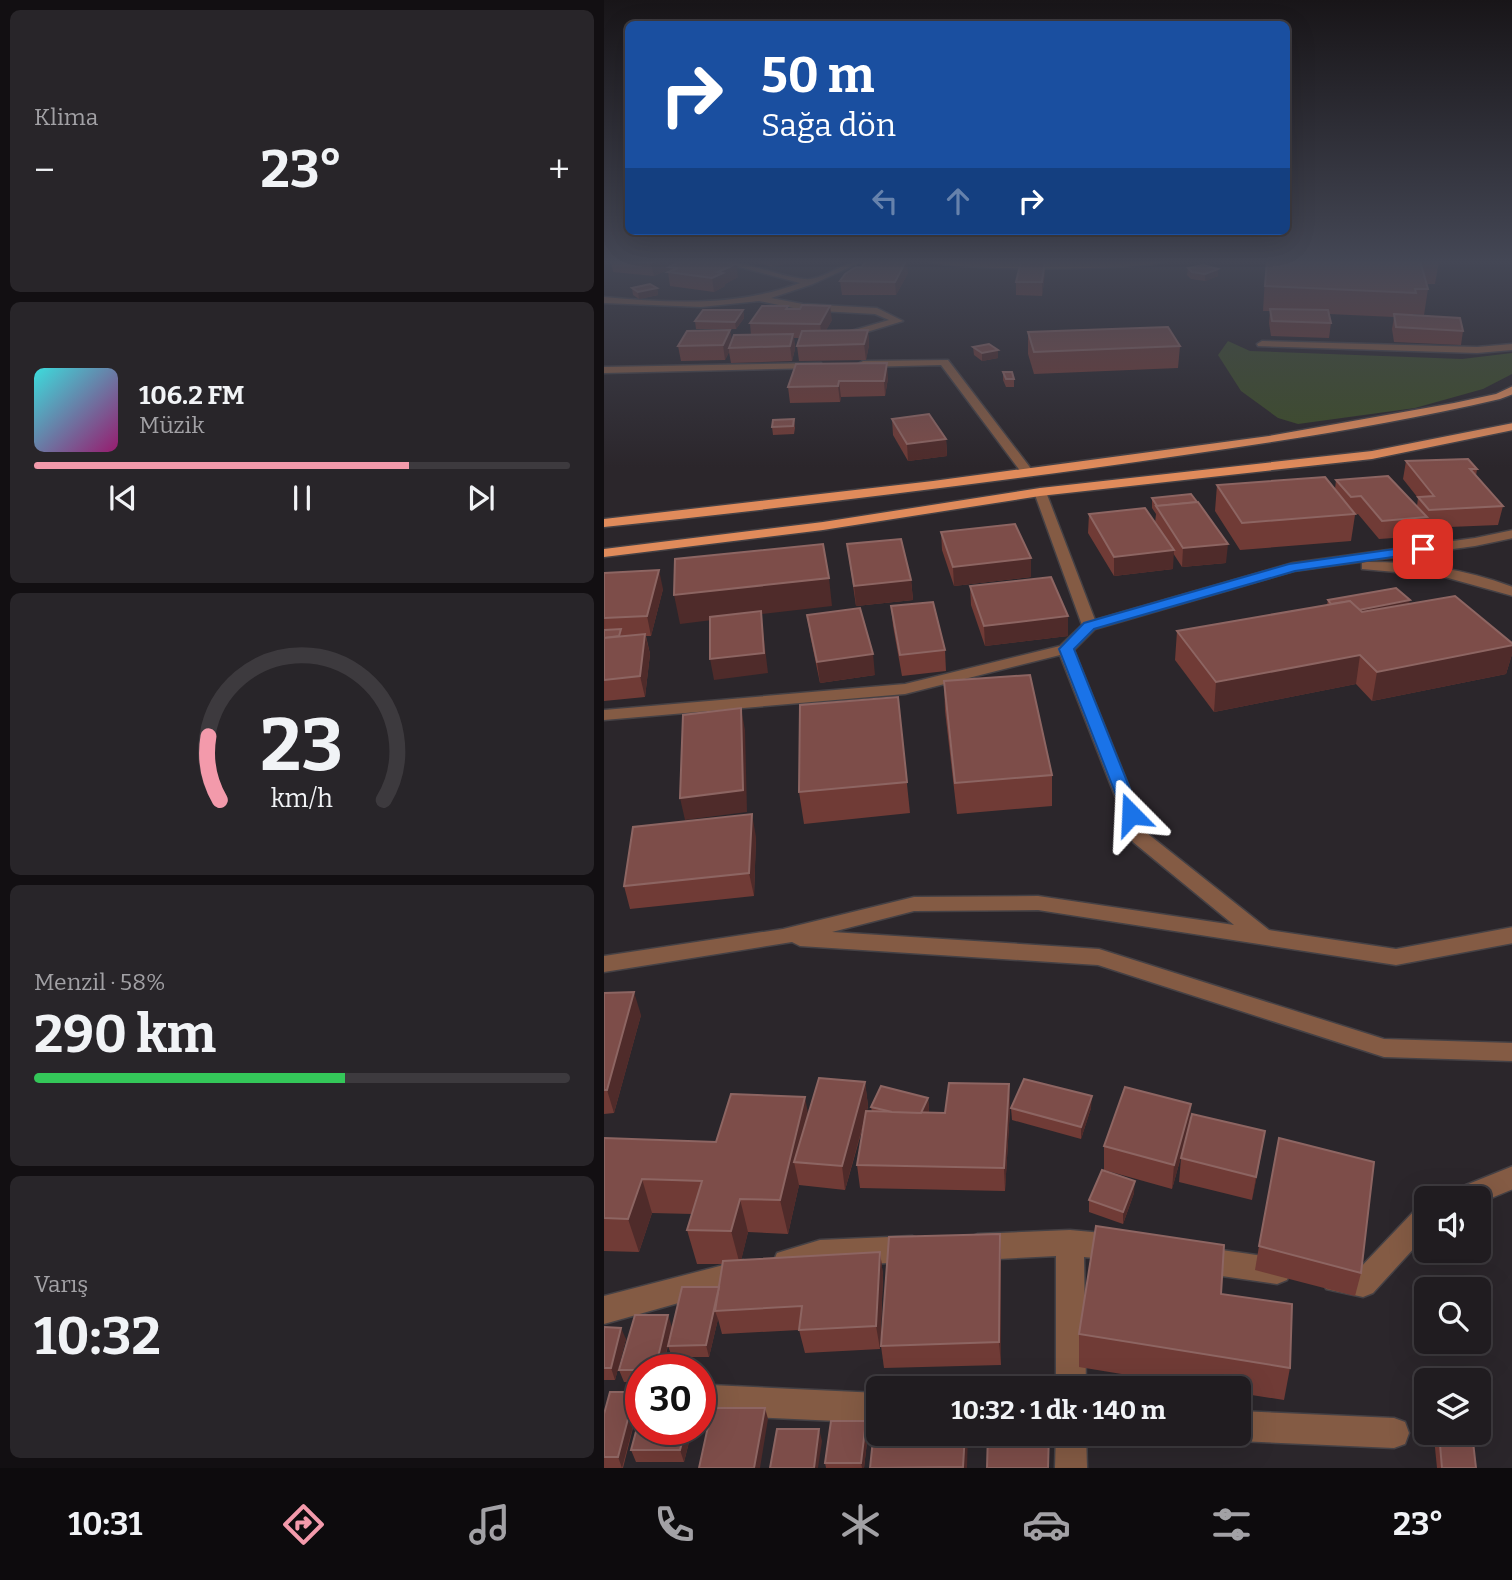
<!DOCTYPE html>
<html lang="tr">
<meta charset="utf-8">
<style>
body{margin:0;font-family:Bitter,serif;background:#282529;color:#f1f3f6;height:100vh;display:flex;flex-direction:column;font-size:26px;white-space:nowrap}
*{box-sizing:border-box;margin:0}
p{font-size:23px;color:#a2a1a5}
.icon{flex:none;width:38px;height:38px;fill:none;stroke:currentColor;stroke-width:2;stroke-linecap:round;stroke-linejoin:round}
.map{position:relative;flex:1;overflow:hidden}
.panel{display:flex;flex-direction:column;gap:10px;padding:10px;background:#120f12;width:604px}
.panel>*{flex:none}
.top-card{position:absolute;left:21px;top:21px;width:665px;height:214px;border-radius:10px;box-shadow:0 7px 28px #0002,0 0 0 2px #3d3a3e;background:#1a4fa0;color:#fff;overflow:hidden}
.tools{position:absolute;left:810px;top:1186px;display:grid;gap:14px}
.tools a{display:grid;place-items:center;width:77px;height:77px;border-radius:10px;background:#201c20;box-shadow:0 7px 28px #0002,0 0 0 2px #3d3a3e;font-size:35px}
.speed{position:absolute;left:21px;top:1354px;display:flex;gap:14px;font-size:35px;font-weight:700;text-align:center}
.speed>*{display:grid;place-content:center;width:91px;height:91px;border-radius:50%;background:#201c20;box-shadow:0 7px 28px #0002,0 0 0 2px #3d3a3e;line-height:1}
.speed .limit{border:10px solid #d22;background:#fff;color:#111}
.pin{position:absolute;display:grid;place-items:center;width:60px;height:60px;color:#fff;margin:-30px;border-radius:14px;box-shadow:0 4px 10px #0006}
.me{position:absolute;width:77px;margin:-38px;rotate:339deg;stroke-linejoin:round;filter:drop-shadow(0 0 5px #0008)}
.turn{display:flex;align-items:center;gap:24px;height:147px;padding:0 21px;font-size:32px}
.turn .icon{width:91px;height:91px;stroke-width:2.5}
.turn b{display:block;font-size:49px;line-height:60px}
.lanes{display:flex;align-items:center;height:66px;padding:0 21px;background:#0003;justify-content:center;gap:35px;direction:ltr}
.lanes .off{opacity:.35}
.big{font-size:52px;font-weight:700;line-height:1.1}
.panel .tile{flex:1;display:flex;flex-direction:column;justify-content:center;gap:10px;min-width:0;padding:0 24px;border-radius:10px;background:#282529}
.panel .dial{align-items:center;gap:0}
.dial svg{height:182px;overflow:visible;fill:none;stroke:#3d3a3e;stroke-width:7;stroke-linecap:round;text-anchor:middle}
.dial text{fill:#f1f3f6;stroke:none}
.song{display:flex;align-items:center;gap:21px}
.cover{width:84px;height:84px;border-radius:10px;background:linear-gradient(135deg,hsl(180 70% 55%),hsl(320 70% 35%))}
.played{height:7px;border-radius:4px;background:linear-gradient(90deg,#f39aab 70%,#3d3a3e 70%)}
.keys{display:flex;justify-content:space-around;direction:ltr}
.heat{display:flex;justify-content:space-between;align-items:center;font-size:38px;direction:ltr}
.charge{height:10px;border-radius:5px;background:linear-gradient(90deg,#34c759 58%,#3d3a3e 0)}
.trip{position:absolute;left:262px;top:1376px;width:385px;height:70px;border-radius:10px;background:#201c20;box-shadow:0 7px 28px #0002,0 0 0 2px #3d3a3e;font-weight:700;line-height:70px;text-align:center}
.dock{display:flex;height:112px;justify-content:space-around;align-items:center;background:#0d0b0d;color:#a2a1a5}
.dock .icon{width:49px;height:49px}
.dock .selected{color:#f39aab}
.dock b{font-size:32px;color:#f1f3f6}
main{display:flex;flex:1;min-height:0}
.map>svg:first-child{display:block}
</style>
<main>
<section class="panel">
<div class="tile"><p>Klima</p>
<div class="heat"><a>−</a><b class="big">23°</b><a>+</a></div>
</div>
<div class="tile">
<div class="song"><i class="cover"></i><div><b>106.2 FM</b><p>Müzik</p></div></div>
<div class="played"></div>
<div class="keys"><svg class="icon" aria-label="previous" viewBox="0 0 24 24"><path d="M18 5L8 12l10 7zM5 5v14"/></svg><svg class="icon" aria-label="pause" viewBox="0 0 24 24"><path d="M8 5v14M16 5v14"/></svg><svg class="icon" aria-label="next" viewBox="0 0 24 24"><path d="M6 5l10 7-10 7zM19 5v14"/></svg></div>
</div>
<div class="tile dial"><svg viewBox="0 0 100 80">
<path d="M14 69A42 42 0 1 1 86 69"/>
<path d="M14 69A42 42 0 0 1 9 41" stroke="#f39aab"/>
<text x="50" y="56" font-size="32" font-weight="700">23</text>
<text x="50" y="72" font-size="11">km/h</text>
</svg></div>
<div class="tile"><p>Menzil · 58%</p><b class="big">290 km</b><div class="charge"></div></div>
<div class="tile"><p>Varış</p><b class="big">10:32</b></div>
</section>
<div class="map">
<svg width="909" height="1468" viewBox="0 0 909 1468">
<rect width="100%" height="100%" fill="#2b262b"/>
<!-- green -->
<polygon fill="#3d4c28" points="624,341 646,351 858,359 908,353 908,374 879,389 811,408 694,424 674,418 637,391 614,355"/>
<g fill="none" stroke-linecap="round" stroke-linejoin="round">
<defs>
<g id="minor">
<path d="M113,261C144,261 171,276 201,279C218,281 239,261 259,261L209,284L167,298L199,304L273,308L299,321L243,338L238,335L240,333L285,320L271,314L199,310L155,301L97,307L0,303V297C66,303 132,307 196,283Z"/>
<path d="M323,261H562C543,271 342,271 323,261Z"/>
<polygon points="658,341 873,347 909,344 909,350 873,353 654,346 653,344"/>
<polygon points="344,360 428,470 428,476 420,476 337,365 259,367 254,364 259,361"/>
<polygon points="217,363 218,365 213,368 0,373 0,367"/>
<polygon points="436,488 442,492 491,620 689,563 871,538 909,530 909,538 871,546 690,571 491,629 470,650 544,834 665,930 792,949 909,927 909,943 792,965 434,910 310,911 228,932 495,949 780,1039 909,1043 909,1061 780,1057 494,965 196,946 188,942 0,972 0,956 179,929 310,897 434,896 630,925 529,842 456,655 301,694 0,720 0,710 301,684 456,646 478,625 430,492"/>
<path d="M763,562C813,562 861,569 909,587V596L837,576L758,569V563Z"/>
<polygon points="909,1166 909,1189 875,1203 875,1199 843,1199 847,1191"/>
<polygon points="822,1205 822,1235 769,1293 759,1297 722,1289 718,1280 722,1271 732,1267 754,1270 813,1208"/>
<polygon points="466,1230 510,1234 520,1238 524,1247 520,1256 510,1260 480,1257 482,1388 452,1388 452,1256 374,1260 364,1256 360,1247 364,1238 374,1234"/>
<polygon points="308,1236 318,1240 322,1249 318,1258 308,1262 216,1266 183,1275 173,1271 169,1262 173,1253 216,1240"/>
<polygon points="597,1247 673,1258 683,1262 687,1271 683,1280 673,1284 597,1273 587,1269 583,1260 587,1251"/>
<polygon points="139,1260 149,1264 153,1273 149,1282 0,1324 0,1296"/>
<polygon points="107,1385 275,1393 275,1423 107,1415 96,1411 96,1389"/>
<polygon points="635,1411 790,1418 801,1422 805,1433 801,1444 790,1448 635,1441 624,1437 623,1433 635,1433"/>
<polygon points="452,1433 482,1433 483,1468 451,1468"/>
</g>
<g id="major">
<path d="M909,386V394L896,399C762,430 625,449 489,468C326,490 163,510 0,527V519L329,481L665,436L850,403L892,394Z"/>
<polygon points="909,423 909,430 768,459 436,496 219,530 0,557 0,549 219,522 436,488 768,451"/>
</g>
</defs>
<!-- minor casing -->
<use href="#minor" stroke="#454145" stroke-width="3"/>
<!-- major casing -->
<use href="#major" stroke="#454145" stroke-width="3"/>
<!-- minor -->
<use href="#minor" fill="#845b44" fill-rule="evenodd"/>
<!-- major -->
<use href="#major" fill="#e08b5b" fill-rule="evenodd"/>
</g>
<!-- wall -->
<g fill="#703b36">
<polygon points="7,261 74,261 75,262 134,277 121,284 121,286 110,292 66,286 64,272 66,271 66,269 50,276 9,272"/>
<polygon points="151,261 194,261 168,267"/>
<polygon points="662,261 835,261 831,284 822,284 824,289 820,315 809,314 808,315 859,331 857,345 790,342 788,329 790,317 725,314 727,323 725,338 667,336 665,323 666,311 659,311"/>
<polygon points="584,268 614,276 601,281 587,279 583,275"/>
<polygon points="304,273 292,295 238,295 236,281"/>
<polygon points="441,273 438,296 412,295 412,282"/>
<polygon points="28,288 53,288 54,295 35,299 29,295"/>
<polygon points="184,309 228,320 222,330 264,330 265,345 262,360 195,361 193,346 195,338 190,338 191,349 188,361 127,363 125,352 121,360 77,361 74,346 128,340 147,335 146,323"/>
<polygon points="139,310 140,318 132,329 92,329 91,321"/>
<polygon points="424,332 576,346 574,368 430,374 424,354"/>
<polygon points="369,347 394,358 378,361 370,355"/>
<polygon points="192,364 284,378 281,396 237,397 236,402 186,403 184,387"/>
<polygon points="399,372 410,379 410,387 402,387 399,380"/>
<polygon points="190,419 191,428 190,434 169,435 168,427"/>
<polygon points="288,419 342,439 343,456 304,461 289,435"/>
<polygon points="802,461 873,469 872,476 899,506 894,525 821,528 819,536 775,539 754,514 751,515 747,541 636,550 611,511 613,485 731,489 732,480 813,506 814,498 799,479"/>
<polygon points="548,498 622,563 578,567 569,553 569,569 510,576 484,533 485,514 551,523 552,514 548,508"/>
<polygon points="337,532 427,558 427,577 350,586 338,550"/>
<polygon points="243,544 307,580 309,600 252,606"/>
<polygon points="0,573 59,589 47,636 42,636 46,654 41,697 0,701"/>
<polygon points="366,586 464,616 464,636 381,646 367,605"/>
<polygon points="724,600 805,604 909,644 909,651 902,674 768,701 752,684 610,712 571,660 573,631 723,605"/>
<polygon points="287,606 341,650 342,671 298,676 289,626"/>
<polygon points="203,615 271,675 216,683 206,635"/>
<polygon points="340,681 448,775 448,806 353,814 341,711"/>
<polygon points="294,697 306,813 200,824 195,792"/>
<polygon points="152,837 150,896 26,909 20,886"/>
<polygon points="0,993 37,1015 10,1113 0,1114"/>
<polygon points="261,1082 264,1106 263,1111 268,1112 267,1107 324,1098 325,1110 324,1113 341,1113 405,1084 406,1108 401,1191 256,1188 253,1165 260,1123 241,1190 195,1185 184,1234 144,1232 137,1260 276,1252 279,1275 276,1349 201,1353 195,1330 118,1334 114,1319 105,1357 68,1357 64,1346 58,1370 37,1370 37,1382 20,1382 15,1370 115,1287 119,1264 93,1264 83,1230 88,1214 48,1213 35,1252 0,1251 0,1138 112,1142 204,1114"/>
<polygon points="587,1104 585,1128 568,1189 500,1170 500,1146"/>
<polygon points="407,1108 487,1108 477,1139 408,1120"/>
<polygon points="657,1155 648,1200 575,1182 577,1158"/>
<polygon points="530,1193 519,1224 485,1212 485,1200"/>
<polygon points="396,1234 397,1257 397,1365 280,1368 277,1346"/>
<polygon points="655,1246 757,1273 751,1296 651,1270"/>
<polygon points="0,1327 22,1339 11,1380 0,1380"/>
<polygon points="475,1334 686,1368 680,1400 635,1393 635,1388 603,1388 475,1367"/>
<polygon points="31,1392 35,1404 19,1468 0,1468 0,1414"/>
<polygon points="88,1430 80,1462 32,1462 27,1450"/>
<polygon points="264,1433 260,1468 222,1468 221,1463"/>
<polygon points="832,1433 868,1433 872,1468 833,1468 830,1438"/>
</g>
<!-- shaded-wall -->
<g fill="#4f2b2a">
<polygon points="51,261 74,261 75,265 65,267 66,269 50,276 47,263"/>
<polygon points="167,261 194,261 168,267"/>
<polygon points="302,261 303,261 304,273 292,295 291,282"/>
<polygon points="441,261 441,273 438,296 438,282"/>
<polygon points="132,264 134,277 121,284 121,286 110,292 108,278 114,272"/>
<polygon points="614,269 614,276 601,281 601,274"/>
<polygon points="53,288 54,295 35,299 34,292"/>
<polygon points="226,306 228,320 218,338 216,324"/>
<polygon points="139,310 140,318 132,329 131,322"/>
<polygon points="126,330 129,345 125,348 125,352 121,360 119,345"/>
<polygon points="264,330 265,345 262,360 260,344"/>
<polygon points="189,334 191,349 188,361 186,346"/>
<polygon points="394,350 394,358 378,361 378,353"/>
<polygon points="283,363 284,378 281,396 280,381"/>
<polygon points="235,381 237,397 236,402 234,386"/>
<polygon points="342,439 343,456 304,461 303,444"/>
<polygon points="624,544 622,563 578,567 579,548"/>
<polygon points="570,550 569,569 510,576 510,557"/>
<polygon points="427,558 427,577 350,586 349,567"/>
<polygon points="55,570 59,589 47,636 43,616"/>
<polygon points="225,578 228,606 157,614 164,673 110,680 106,659 157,614 76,624 70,595"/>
<polygon points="307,580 309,600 252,606 250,586"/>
<polygon points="806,600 804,610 737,613"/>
<polygon points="464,616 464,636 381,646 380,626"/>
<polygon points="41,634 46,654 41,697 36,676"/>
<polygon points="909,645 909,651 902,674 768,701 773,672"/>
<polygon points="269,654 271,675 216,683 213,662"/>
<polygon points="756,655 752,684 610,712 612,682"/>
<polygon points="137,708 141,730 143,812 81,820 76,798"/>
<polygon points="148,814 152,837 150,896 145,873"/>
<polygon points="30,992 37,1015 10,1113 3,1090"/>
<polygon points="261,1082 264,1106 241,1190 238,1166"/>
<polygon points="405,1084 406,1108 401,1191 400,1168"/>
<polygon points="488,1096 487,1108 477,1139 477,1127"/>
<polygon points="201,1097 207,1130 190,1162 195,1185 184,1234 176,1200"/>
<polygon points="324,1098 325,1110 316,1131 315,1119"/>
<polygon points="587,1104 585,1128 568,1189 570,1165"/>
<polygon points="661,1131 657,1155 648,1200 652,1177"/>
<polygon points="38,1179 48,1213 35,1252 24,1219"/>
<polygon points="531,1181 530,1193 519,1224 519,1212"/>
<polygon points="136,1199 144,1232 136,1265 127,1231"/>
<polygon points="396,1234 397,1257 397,1365 395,1342"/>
<polygon points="276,1252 279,1275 276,1349 272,1326"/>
<polygon points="115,1287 111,1311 114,1319 105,1357 102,1345"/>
<polygon points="64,1315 68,1327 58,1370 51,1370"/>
<polygon points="17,1328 22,1339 11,1380 7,1368"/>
<polygon points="31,1392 35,1404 18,1468 14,1457"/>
<polygon points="161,1408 164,1419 156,1468 150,1468"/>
<polygon points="262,1421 264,1433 260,1468 258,1468 257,1463"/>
<polygon points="215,1429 218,1441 214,1468 210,1468"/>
<polygon points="81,1430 88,1430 80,1462 76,1450"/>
<polygon points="361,1433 364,1433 363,1468 359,1468"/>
</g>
<!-- building -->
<g fill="#7d4d49" stroke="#8d6562" stroke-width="2">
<polygon points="30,261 51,261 47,263"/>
<polygon points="77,261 111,261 132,264 114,272 119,273 108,278 64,272 74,268 65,267"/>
<polygon points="261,261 302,261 291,282 236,281 241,274 252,267 258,267"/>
<polygon points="417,261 441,261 438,282 412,282"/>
<polygon points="663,261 816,261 824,289 811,289 812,293 661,286"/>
<polygon points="599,265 614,269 601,274 588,272 584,268"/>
<polygon points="46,284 53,288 34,292 28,288"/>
<polygon points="198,305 226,306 216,324 146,323 158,306 184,306 182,309 196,309"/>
<polygon points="666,309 724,310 727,323 668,321"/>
<polygon points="99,310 139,310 131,322 91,321"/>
<polygon points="790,314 856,318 859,331 792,327"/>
<polygon points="564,327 576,346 430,352 424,332"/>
<polygon points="126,330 119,345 74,346 83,331"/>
<polygon points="264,330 260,344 193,346 198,331"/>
<polygon points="189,334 186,346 125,348 130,335"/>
<polygon points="385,344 394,350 378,353 369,347"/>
<polygon points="283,363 280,381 235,381 234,386 184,387 192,364"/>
<polygon points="399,372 408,372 410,379 402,379"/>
<polygon points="325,414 342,439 303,444 288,419"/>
<polygon points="190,419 189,426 168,427 169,420"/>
<polygon points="864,459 873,469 866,469 899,506 825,510 814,497 830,496 802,461"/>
<polygon points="784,476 823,517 778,521 757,496 747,497 732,480"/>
<polygon points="721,477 751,514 638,523 613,485"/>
<polygon points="587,494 593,502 553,506 548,498"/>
<polygon points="594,502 624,544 579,548 552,506"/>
<polygon points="541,508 570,550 510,557 485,514"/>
<polygon points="411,524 427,558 349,567 337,532"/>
<polygon points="297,539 307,580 250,586 243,544"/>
<polygon points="219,544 225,578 70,595 71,559"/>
<polygon points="55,570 43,616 0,618 0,573"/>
<polygon points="447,577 464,616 380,626 366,586"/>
<polygon points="792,588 806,600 755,610 746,601 727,604 724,600"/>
<polygon points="851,596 909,644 909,645 773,672 756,655 612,682 573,631 746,601 758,612"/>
<polygon points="329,602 341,650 296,655 287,606"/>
<polygon points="256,608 269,654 213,662 203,615"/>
<polygon points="157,611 160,653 106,659 106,617"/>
<polygon points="17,629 15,636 0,638 0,630"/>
<polygon points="41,634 36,676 0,680 0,638"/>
<polygon points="426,675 448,775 351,783 340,681"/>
<polygon points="294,697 303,782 195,792 196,705"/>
<polygon points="137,708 139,790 76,798 79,715"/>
<polygon points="148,814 145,873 20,886 29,827"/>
<polygon points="30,992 3,1090 0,1090 0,993"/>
<polygon points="215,1078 261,1082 238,1166 190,1162"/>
<polygon points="420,1079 488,1096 477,1127 407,1108"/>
<polygon points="345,1083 405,1084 400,1168 253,1165 262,1111 341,1113"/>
<polygon points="277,1086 324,1098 317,1113 288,1112 267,1107"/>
<polygon points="521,1087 587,1104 570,1165 500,1146"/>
<polygon points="127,1094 201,1097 176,1200 136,1199 127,1231 83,1230 98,1181 38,1179 24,1219 0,1218 0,1138 112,1142"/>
<polygon points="588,1114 661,1131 652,1177 577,1158"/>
<polygon points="675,1138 770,1162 757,1273 655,1246"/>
<polygon points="498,1170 531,1181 519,1212 485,1200"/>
<polygon points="492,1226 620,1245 617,1294 688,1304 686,1368 475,1334"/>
<polygon points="396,1234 395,1342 277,1346 285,1237"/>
<polygon points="276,1252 272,1326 195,1330 198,1306 111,1311 119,1261"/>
<polygon points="78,1287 115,1287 102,1345 64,1346"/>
<polygon points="31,1315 64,1315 51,1370 15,1370"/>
<polygon points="0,1327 17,1328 7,1368 0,1368"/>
<polygon points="6,1392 31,1392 14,1457 0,1457 0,1414"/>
<polygon points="108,1408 161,1408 150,1468 95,1468"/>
<polygon points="272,1411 275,1411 275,1433 361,1433 359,1467 266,1468"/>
<polygon points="37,1413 37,1430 81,1430 76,1450 27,1450"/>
<polygon points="227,1421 262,1421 257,1463 221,1463"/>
<polygon points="173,1429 215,1429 210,1468 166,1468"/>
<polygon points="384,1433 445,1433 444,1468 383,1468"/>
<polygon points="835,1433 868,1433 872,1468 838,1468"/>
</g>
<!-- sky -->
<linearGradient id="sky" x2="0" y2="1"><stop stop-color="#181518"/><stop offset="0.56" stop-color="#444755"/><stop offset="1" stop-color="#444755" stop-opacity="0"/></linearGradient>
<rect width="909" height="467" fill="url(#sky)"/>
<!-- route -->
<polygon fill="#1a73e8" stroke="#114b97" stroke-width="2" points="819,545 824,546 824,552 691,571 490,629 470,649 536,814 527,819 521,818 455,649 480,623 685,564"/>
</svg>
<div class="tools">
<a><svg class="icon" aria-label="sound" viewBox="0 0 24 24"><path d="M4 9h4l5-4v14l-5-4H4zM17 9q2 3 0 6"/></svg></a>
<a><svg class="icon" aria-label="search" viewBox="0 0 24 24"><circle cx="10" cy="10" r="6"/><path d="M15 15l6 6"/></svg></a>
<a><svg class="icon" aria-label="layers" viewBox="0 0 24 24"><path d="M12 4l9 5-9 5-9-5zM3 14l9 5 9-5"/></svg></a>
</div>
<div class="speed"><div class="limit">30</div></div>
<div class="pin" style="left:819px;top:549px;background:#d93025"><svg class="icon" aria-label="arrive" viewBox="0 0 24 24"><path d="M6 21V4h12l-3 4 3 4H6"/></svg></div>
<svg class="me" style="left:527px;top:814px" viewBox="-20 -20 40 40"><path d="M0-17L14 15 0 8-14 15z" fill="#1a73e8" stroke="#fff" stroke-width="4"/></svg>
<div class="trip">10:32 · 1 dk · 140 m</div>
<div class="top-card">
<div class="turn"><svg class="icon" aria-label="right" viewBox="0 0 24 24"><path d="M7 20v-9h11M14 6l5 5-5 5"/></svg><div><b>50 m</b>Sağa dön</div></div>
<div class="lanes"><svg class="icon off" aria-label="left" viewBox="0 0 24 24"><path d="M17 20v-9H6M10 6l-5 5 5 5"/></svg><svg class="icon off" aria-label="ahead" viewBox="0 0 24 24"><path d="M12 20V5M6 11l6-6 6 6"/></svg><svg class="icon" aria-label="right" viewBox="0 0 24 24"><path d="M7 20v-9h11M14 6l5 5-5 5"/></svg></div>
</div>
</div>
</main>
<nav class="dock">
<b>10:31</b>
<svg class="icon selected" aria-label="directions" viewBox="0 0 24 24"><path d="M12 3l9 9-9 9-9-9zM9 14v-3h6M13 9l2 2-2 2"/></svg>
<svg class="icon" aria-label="music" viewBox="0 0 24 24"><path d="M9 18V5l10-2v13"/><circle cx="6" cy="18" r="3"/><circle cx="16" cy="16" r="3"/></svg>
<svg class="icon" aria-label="phone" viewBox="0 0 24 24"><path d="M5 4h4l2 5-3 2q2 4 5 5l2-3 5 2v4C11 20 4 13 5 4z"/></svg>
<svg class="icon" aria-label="climate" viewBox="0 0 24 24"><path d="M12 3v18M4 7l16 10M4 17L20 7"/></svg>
<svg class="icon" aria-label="car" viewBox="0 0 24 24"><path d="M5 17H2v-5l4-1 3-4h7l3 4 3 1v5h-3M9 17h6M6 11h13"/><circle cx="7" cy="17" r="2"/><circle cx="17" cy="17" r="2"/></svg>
<svg class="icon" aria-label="filters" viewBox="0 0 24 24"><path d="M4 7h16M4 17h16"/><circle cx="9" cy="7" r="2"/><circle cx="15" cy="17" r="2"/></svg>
<b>23°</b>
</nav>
